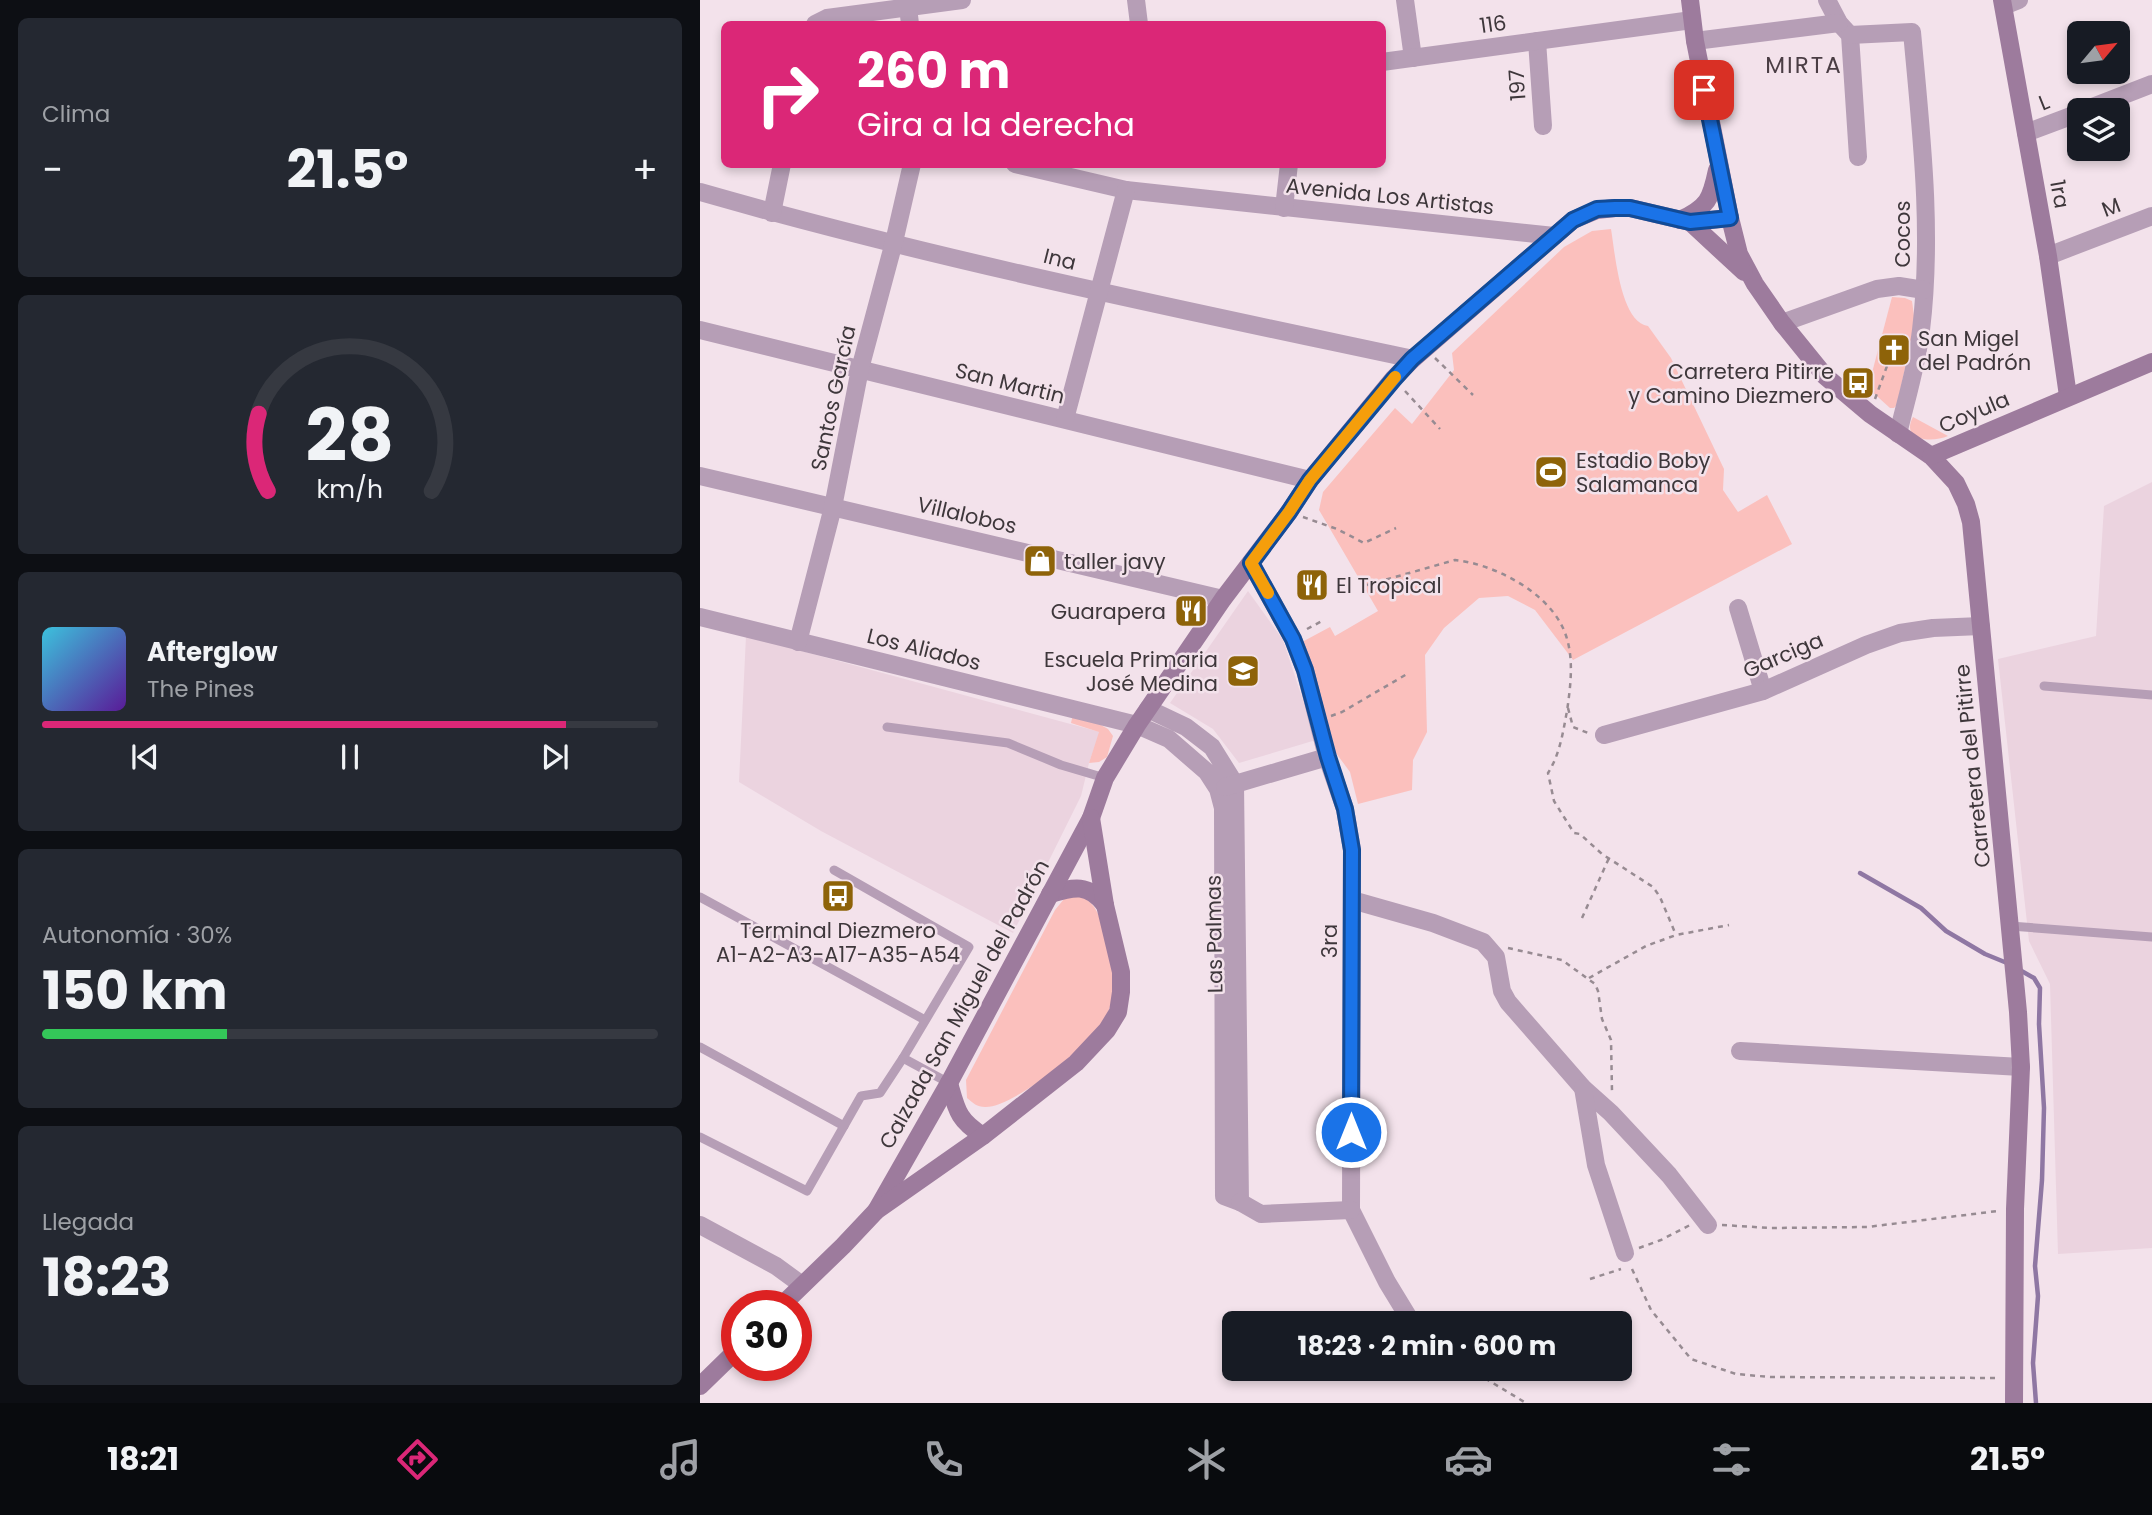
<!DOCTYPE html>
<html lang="es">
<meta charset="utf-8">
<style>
body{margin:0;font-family:Poppins,sans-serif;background:#242831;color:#f1f3f6;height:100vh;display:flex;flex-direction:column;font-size:26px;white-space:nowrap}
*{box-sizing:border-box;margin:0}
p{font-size:23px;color:#9ea1a6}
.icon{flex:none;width:38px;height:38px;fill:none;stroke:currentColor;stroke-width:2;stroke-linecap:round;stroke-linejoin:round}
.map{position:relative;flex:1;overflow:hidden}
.details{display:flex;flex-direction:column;gap:18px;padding:18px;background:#0d0f14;width:700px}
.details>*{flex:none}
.hud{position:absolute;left:21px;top:21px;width:665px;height:147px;border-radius:10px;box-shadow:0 4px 10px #0003;background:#db2777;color:#fff;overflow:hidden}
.needle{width:46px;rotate:61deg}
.tools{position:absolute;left:1367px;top:21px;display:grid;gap:14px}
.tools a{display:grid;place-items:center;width:63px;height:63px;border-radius:10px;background:#171b24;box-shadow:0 4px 10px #0003;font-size:35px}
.speed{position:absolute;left:21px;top:1290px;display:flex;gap:14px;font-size:35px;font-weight:700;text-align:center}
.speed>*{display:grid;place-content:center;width:91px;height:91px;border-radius:50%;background:#171b24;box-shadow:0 4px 10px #0003;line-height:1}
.speed .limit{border:10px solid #d22;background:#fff;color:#111}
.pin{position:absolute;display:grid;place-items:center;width:60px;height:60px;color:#fff;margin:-30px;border-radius:14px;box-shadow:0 4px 10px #0006}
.me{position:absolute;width:77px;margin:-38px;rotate:0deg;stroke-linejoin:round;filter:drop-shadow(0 0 5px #0008)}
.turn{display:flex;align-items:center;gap:24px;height:147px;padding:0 21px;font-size:32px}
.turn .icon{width:91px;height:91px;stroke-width:2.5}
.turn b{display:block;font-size:49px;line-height:60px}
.big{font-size:52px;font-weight:700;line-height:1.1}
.details .card{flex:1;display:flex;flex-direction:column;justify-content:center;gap:10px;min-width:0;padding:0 24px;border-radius:10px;background:#242831}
.details .dial{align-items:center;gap:0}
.dial svg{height:182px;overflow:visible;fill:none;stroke:#363941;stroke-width:7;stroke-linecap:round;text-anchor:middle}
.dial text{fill:#f1f3f6;stroke:none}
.song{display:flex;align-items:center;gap:21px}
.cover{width:84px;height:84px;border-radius:10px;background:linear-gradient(135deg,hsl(190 70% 55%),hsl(270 70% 35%))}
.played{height:7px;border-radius:4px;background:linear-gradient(90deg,#db2777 85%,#363941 85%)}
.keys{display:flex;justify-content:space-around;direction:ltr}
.heat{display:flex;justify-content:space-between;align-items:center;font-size:38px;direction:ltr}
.charge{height:10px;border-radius:5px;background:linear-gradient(90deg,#34c759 30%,#363941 0)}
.trip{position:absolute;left:522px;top:1311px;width:410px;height:70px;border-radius:10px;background:#171b24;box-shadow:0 4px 10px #0003;font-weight:700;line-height:70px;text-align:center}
.menu{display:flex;height:112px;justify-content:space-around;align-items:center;background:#090b0e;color:#9ea1a6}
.menu .icon{width:49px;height:49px}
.menu .on{color:#db2777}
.menu b{font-size:32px;color:#f1f3f6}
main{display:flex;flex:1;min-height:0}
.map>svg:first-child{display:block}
</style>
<main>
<section class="details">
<div class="card"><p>Clima</p>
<div class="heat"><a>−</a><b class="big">21.5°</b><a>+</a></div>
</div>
<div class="card dial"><svg viewBox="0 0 100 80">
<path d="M14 69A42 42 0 1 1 86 69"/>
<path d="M14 69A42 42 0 0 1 10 35" stroke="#db2777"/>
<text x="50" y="56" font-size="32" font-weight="700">28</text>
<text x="50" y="72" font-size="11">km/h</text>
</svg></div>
<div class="card">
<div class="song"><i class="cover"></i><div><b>Afterglow</b><p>The Pines</p></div></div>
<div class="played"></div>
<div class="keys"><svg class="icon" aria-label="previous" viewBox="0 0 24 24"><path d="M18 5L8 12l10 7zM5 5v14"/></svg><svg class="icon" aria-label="pause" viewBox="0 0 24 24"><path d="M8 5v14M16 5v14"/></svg><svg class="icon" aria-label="next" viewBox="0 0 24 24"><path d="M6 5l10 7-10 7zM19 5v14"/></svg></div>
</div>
<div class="card"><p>Autonomía · 30%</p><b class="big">150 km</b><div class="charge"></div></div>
<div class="card"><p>Llegada</p><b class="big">18:23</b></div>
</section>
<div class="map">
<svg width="1452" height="1403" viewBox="0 0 1452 1403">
<rect width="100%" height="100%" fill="#f3e2eb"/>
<!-- built -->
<g fill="#ebd3df">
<polygon points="1452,482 1452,1248 1358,1254 1350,984 1329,941 1298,659 1396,636 1404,506"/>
<polygon points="548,591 583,640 616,740 539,763 513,729 470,703"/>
<polygon points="46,636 400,732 389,763 381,796 313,933 121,831 39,782"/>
</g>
<!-- green -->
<g fill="#fbc0bd">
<path d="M911,229C915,252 920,322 948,326L971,358L1024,469L1023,490L1038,512L1067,495L1092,544L873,660L835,610L808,596L779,598L744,628L725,655L727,732L713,760L712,790L658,804L650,772L633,749L602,642L630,627L635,636L678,611L619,510L623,492L695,408L712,424L754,370L752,353L864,247L892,231Z"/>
<polygon points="1192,297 1205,298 1212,301 1215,323 1197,405 1194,408 1190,408 1168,388"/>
<path d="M1213,417L1248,436C1232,443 1200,441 1213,417Z"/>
<polygon points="373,714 401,725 408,729 413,736 407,757 399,762 389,763 399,732 371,723"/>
<path d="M378,895C397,902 401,919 405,937C410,957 418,980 412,1000C410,1008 406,1018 401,1025C386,1048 313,1108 285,1107C277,1107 273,1103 267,1098L266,1080L355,910L364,899Z"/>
</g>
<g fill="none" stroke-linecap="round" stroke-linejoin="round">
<!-- stream -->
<g stroke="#8f77a3" stroke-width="4.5">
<polyline points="1160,873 1221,908 1246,931 1285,954 1307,963"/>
<polyline points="1318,969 1334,978 1340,988 1339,1024 1344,1108 1342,1180 1335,1266 1338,1296 1333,1363 1336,1403"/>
</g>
<!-- path -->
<g stroke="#978b92" stroke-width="2.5" stroke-dasharray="5 5" stroke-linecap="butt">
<polyline points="735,358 773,395"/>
<polyline points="705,391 740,429"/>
<polyline points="1175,399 1187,366"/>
<polyline points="603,517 637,529 664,543 696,528"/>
<path d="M667,585L755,560C793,564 844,590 862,626C875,652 871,683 867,711C863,732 860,754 848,773L854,801L874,833L880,834L902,854L953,887L960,897L976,935"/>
<polyline points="607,629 622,621"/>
<polyline points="868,708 873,727 888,733"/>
<polyline points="631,716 642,712 707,674"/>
<polyline points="882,918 909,858"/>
<polyline points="808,948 862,960 895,984 898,991 902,1019 911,1040 912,1092"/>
<polyline points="889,978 946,946 976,935 1029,925"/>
<polyline points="1022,1225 1071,1228 1167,1227 1298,1211"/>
<polyline points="939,1248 961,1240 990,1225"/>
<polyline points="932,1269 951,1310 991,1359 1036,1374 1070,1377 1300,1378"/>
<polyline points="890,1279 921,1269"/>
<polyline points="768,1368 826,1403"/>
</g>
<!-- lane -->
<g stroke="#b69eb6" stroke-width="9">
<polyline points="1344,686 1452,695"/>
<polyline points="187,727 308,743 361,765 405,778"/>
<polyline points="0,897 225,1020"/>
<polyline points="1310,926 1452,937"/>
<polyline points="0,1047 144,1126"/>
<polyline points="203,1058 249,1083"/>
<polyline points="0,1137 107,1191 161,1096 180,1093 203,1058 269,947 134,870"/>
</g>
<!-- street -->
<g stroke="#b69eb6" stroke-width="18">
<polyline points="436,0 439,24"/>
<polyline points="705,0 713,58"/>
<polyline points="1127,0 1139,23 1150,35 1158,157"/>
<polyline points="1304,6 1319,0"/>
<polyline points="208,7 210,24"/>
<polyline points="115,24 127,18 262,0"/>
<path d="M1150,35L1212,32C1221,131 1233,231 1221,330C1217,365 1206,400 1198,434"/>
<polyline points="837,41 843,126"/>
<polyline points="995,41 1139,23"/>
<polyline points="682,62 992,20"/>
<polyline points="1385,110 1452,84"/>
<polyline points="1326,133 1379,113"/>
<polyline points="315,164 426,190 854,236"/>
<path d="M0,192C234,259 474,308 713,359"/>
<polyline points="584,208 589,164"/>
<polyline points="72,213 82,164"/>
<polyline points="1348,256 1452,216"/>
<polyline points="1082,323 1177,289 1199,286 1224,290"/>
<polyline points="0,330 610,480"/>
<polyline points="365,419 426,190"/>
<polyline points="0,476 523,599"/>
<polyline points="551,563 593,639 605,670 627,757 645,809 652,850 651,1210 687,1282 712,1323"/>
<polyline points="1038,608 1063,691"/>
<polyline points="0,617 437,725 469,739 507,772 518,789 523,808 524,1196 540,1202 535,784 512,747 486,727 448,709"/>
<polyline points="98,642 133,507 160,369 194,242 212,164"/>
<polyline points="904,735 1063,691 1166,645 1200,633 1233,628 1281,626"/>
<polyline points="525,787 627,757"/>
<polyline points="652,900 733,923 783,942 796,957 802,991 808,1002 883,1088 911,1113 969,1175 1008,1225"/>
<polyline points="1040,1051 1321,1067"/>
<polyline points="883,1088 896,1165 925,1253"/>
<polyline points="540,1202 561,1214 651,1210"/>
<polyline points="0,1225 76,1266 102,1285"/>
<polyline points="739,1368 740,1369"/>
</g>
<!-- secondary -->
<g stroke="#9d7b9d" stroke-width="18">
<polyline points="990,0 995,41 1030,218 1039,254 1055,284 1082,323 1125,376 1170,414 1231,456 1256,483 1266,504 1271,522 1318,1012 1321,1067 1315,1209 1314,1403"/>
<polyline points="1302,0 1348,256 1368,396"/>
<path d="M980,220C1008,207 1011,199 1017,170"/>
<polyline points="990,222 1044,272"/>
<polyline points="1231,456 1452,362"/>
<path d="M350,894C374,887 388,883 405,905"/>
<path d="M249,1083C257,1111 258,1120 283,1136"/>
<polyline points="176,1211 249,1083 391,818 405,778 437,725 523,599 589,512 610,480 694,378 713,359 873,220 897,210 915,208 930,208 990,222 1030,218"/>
<polyline points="81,1306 143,1246 176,1211 283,1136 376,1063 407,1030 418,1012 421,992 421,972 405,905 391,818"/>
<polyline points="0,1386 37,1350"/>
</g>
</g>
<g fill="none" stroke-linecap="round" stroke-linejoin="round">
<defs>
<polyline id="route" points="651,1132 652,850 645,809 628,757 605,670 593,639 551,563 589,512 610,480 694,379 712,359 873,220 897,209 915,208 930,208 990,222 1030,218 1004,90"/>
</defs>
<!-- route casing -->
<use href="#route" stroke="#114b97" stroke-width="18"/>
<!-- route -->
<use href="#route" stroke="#1a73e8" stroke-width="12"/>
<!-- slow -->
<polyline stroke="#f59e0b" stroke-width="12" points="568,593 551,563 589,512 610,480 695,377"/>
</g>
<!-- icons -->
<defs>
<symbol id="church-square" viewBox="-11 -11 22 22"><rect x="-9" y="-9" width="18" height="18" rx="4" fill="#8e6309" stroke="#f3e2eb"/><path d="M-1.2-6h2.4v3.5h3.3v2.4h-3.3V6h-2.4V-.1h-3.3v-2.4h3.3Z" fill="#fff"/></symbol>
<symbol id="bus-square" viewBox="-11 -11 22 22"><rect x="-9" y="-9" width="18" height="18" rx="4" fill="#8e6309" stroke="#f3e2eb"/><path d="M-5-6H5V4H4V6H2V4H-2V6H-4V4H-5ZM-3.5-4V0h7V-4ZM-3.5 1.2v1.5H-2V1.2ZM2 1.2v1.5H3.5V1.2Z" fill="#fff"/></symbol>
<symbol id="stadium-square" viewBox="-11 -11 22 22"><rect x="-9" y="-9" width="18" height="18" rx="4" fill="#8e6309" stroke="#f3e2eb"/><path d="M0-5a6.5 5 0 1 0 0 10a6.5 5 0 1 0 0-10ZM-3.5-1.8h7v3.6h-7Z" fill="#fff"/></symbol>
<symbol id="shop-square" viewBox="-11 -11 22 22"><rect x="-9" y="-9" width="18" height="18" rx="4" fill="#8e6309" stroke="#f3e2eb"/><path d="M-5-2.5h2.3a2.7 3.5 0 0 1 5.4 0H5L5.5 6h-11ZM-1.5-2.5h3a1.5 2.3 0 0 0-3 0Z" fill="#fff"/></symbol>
<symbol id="restaurant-square" viewBox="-11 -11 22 22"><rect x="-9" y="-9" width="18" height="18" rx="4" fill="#8e6309" stroke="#f3e2eb"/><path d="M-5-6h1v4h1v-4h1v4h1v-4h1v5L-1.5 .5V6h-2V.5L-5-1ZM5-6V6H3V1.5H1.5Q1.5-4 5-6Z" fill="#fff"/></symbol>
<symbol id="school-square" viewBox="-11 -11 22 22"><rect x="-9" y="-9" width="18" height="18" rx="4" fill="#8e6309" stroke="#f3e2eb"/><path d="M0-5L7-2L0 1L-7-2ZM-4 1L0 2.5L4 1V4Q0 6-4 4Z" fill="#fff"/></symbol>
</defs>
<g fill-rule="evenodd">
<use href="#church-square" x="1175" y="331" width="38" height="38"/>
<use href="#bus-square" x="1139" y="364" width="38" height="38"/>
<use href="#stadium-square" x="832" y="453" width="38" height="38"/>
<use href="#shop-square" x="321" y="542" width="38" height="38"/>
<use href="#restaurant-square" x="593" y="566" width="38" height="38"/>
<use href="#restaurant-square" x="472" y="592" width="38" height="38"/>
<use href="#school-square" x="524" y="652" width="38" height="38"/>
<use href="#bus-square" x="119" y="877" width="38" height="38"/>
</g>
<g text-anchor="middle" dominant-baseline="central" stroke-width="5" stroke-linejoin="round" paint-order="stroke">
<!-- street labels -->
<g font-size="21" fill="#3e373b" stroke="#f3e2eb">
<text transform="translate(793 24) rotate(-8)">116</text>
<text transform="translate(817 85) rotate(-94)">197</text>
<text transform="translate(1344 102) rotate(-22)">L</text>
<text transform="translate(1360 194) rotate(80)">1ra</text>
<text transform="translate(690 196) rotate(6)">Avenida Los Artistas</text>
<text transform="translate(1411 207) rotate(-21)">M</text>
<text transform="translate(1202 234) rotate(-90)">Cocos</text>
<text transform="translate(360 259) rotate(14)">Ina</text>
<text transform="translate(310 383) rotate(14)">San Martin</text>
<text transform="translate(133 398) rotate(-78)">Santos García</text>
<text transform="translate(1274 412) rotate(-23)">Coyula</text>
<text transform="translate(267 515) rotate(13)">Villalobos</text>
<text transform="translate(224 649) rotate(14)">Los Aliados</text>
<text transform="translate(1083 655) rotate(-23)">Garciga</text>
<text transform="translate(1272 766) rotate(-96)">Carretera del Pitirre</text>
<text transform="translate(514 934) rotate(-91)">Las Palmas</text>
<text transform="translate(629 941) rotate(-90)">3ra</text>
<text transform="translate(264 1004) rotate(-61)">Calzada San Miguel del Padrón</text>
</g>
<!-- poi labels -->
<g font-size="21" fill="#3e373b" stroke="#f3e2eb" text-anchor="start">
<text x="1218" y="338">San Migel<tspan x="1218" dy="24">del Padrón</tspan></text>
<text x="1134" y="371" text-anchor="end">Carretera Pitirre<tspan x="1134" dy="24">y Camino Diezmero</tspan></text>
<text x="876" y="460">Estadio Boby<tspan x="876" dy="24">Salamanca</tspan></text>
<text x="364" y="561">taller javy</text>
<text x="636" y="585">El Tropical</text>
<text x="466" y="611" text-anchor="end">Guarapera</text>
<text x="518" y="659" text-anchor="end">Escuela Primaria<tspan x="518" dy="24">José Medina</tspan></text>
<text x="138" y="930" text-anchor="middle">Terminal Diezmero<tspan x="138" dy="24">A1-A2-A3-A17-A35-A54</tspan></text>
</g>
<!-- neighbourhood labels -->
<g font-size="23" letter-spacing="2" fill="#4a3d44" stroke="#f3e2eb">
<text x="1104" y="65">MIRTA</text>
</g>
</g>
</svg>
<div class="tools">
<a><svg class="needle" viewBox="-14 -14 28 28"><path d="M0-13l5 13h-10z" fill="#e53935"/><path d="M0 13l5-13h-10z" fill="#9ea1a6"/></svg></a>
<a><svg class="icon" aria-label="layers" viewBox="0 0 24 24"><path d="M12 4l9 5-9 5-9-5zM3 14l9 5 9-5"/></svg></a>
</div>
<div class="speed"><div class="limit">30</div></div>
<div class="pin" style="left:1004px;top:90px;background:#d93025"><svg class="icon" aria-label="arrive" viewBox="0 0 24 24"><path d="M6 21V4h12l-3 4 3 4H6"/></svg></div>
<svg class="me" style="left:651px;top:1132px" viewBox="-20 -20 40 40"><circle r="17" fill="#1a73e8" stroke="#fff" stroke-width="3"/><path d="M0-11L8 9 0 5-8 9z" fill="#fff"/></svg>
<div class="trip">18:23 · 2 min · 600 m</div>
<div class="hud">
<div class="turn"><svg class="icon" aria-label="right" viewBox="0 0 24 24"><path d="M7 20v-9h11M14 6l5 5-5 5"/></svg><div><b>260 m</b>Gira a la derecha</div></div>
</div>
</div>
</main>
<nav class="menu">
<b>18:21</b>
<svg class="icon on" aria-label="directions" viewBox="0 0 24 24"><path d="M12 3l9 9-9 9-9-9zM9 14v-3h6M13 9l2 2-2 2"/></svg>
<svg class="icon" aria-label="music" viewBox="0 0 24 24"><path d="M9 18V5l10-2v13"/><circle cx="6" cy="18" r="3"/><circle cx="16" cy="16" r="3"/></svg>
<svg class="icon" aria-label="phone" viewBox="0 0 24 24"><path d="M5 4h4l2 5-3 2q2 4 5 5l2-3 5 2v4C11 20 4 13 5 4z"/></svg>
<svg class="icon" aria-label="climate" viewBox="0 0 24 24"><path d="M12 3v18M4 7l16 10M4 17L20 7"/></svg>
<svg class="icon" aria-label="car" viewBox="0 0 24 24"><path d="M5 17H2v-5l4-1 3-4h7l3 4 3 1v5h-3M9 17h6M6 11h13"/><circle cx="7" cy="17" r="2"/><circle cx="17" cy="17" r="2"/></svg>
<svg class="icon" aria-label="filters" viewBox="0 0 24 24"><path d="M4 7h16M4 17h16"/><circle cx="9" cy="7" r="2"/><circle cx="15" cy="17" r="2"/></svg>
<b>21.5°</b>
</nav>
